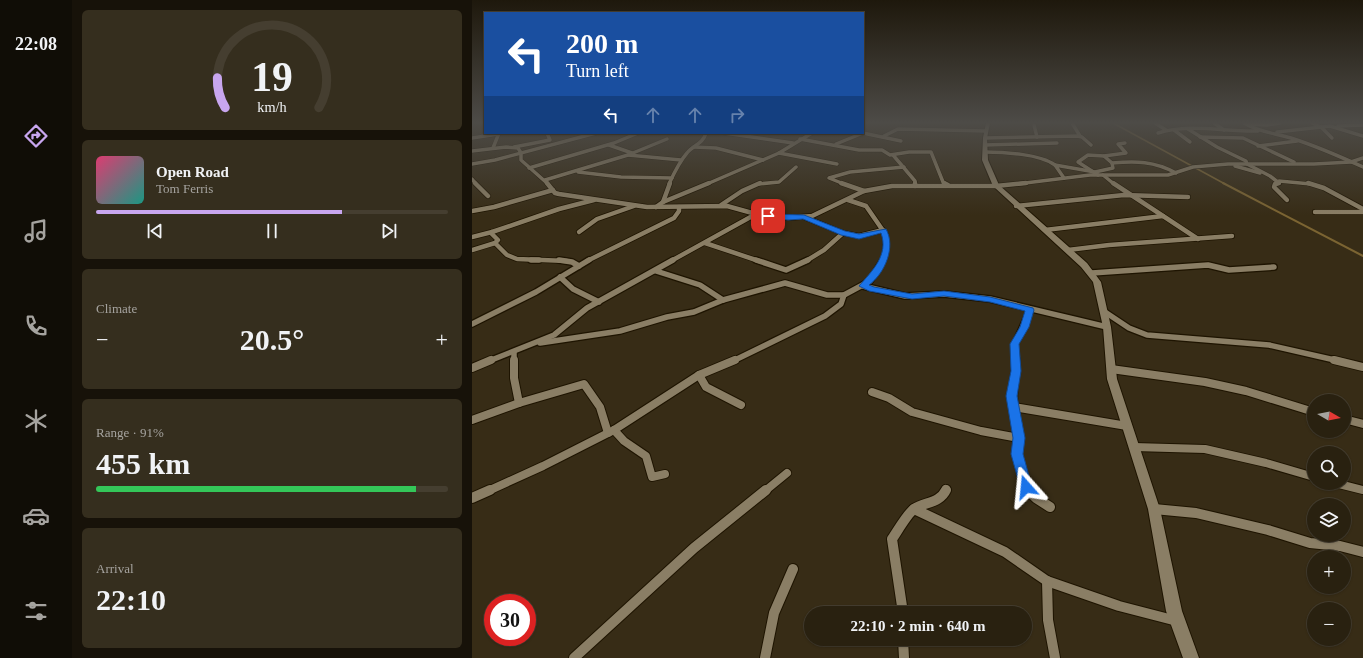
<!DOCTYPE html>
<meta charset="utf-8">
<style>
body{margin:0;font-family:"Times New Roman",serif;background:#352e1e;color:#f1f3f6;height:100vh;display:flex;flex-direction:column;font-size:15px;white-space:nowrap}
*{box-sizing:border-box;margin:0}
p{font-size:13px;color:#a5a39f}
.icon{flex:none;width:22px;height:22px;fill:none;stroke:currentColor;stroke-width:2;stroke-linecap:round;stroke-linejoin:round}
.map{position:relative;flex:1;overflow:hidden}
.side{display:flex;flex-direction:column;gap:10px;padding:10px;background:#171209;width:400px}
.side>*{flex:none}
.banner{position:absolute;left:12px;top:12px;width:380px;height:122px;border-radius:0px;box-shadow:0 1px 3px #0004,0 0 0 1px #453e30;background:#1a4fa0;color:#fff;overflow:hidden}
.needle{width:26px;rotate:99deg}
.tools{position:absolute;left:835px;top:394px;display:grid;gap:8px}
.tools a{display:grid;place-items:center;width:44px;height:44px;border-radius:50%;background:#292110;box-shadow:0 1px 3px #0004,0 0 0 1px #453e30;font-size:20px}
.speed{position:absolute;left:12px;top:594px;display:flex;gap:8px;font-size:20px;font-weight:700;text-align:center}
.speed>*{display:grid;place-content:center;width:52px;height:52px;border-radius:50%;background:#292110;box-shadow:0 1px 3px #0004,0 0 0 1px #453e30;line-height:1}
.speed .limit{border:6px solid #d22;background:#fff;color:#111}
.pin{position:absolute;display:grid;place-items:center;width:34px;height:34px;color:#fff;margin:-17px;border-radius:8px;box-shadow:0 2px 6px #0006}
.me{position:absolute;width:44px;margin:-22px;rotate:342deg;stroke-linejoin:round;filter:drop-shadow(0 0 3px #0008)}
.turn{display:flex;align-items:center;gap:14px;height:84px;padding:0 16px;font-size:18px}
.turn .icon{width:52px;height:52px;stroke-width:2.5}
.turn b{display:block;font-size:28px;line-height:34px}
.lanes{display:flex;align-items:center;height:38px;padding:0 16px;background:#0003;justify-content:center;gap:20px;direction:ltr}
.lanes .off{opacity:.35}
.big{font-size:30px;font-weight:700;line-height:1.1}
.side .widget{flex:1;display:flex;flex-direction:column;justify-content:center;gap:6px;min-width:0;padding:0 14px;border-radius:6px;background:#352e1e}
.side .dial{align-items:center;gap:0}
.dial svg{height:104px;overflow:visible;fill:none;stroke:#453e30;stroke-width:7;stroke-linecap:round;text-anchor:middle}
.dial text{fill:#f1f3f6;stroke:none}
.song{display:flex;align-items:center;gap:12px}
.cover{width:48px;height:48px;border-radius:6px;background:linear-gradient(135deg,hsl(340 70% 55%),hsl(170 70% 35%))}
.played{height:4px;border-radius:2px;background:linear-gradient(90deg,#c8a6ef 70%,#453e30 70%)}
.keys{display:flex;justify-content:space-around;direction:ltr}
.heat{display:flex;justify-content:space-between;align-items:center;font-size:22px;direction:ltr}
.charge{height:6px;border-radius:3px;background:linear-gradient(90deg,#34c759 91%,#453e30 0)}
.trip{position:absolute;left:332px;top:606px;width:228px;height:40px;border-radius:20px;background:#292110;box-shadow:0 1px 3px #0004,0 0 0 1px #453e30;font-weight:700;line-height:40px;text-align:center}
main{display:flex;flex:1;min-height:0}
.dock{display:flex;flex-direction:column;width:72px;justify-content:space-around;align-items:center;background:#100d06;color:#a5a39f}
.dock .icon{width:28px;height:28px}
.dock .selected{color:#c8a6ef}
.dock b{font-size:18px;color:#f1f3f6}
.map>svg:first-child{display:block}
</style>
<main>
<nav class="dock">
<b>22:08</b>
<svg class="icon selected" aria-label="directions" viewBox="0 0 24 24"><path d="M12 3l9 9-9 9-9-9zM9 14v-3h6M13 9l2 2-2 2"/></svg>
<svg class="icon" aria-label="music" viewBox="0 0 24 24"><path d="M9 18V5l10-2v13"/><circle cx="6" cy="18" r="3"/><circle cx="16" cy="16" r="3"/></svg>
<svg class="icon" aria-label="phone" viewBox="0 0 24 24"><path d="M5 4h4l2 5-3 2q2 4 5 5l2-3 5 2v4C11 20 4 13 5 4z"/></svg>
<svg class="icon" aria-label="climate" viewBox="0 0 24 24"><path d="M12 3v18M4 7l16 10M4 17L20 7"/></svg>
<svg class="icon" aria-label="car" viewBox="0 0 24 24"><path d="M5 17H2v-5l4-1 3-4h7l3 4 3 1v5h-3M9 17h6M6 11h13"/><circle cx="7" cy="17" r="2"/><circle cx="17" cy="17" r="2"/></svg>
<svg class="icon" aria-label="filters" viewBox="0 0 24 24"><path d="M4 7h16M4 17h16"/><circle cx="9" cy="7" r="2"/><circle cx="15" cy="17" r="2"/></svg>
</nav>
<section class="side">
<div class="widget dial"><svg viewBox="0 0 100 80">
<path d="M14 69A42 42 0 1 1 86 69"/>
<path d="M14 69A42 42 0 0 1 8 46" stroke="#c8a6ef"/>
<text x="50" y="56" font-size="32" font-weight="700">19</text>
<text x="50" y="72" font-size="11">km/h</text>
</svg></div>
<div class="widget">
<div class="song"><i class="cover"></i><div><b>Open Road</b><p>Tom Ferris</p></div></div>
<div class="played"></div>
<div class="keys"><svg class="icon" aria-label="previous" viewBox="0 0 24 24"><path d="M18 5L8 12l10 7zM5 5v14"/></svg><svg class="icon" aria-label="pause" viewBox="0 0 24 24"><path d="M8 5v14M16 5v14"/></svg><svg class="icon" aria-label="next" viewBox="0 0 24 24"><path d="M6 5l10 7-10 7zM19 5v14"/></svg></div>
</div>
<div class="widget"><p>Climate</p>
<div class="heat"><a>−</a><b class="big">20.5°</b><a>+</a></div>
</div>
<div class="widget"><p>Range · 91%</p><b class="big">455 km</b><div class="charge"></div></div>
<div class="widget"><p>Arrival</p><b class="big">22:10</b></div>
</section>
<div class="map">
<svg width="891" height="658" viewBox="0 0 891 658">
<rect width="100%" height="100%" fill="#372c16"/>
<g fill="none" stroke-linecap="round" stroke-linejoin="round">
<!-- stream-far1 -->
<polyline stroke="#7b6432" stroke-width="1.5" points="641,123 753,184"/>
<!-- stream -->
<polyline stroke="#7b6432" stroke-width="2" points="751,183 891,256"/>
<defs>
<g id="street-far4">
<polyline points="600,123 608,136"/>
<polyline points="683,123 694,130"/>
<polyline points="742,123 752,130"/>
<path d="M772,123C786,132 803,133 819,138C844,146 867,156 891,167"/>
<polyline points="840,123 849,127 860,138"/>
<polyline points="775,124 795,125 808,123"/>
<polyline points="562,125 565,137"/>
<polyline points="866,126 891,125"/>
<polyline points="716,129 745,147 774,161 775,164 798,176 807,183 805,184"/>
<polyline points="702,130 718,142"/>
<polyline points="805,132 858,126 891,136"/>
<polyline points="252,133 321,143"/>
<path d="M686,133C718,123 753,132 786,131"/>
<polyline points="412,136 426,129 514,131"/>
<polyline points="728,137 771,138 822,162"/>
<polyline points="0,138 26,134"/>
<polyline points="513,138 605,136 610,137 619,145"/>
<polyline points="328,139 387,150 410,150 418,155 437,152 459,152 471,182 474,184"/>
<polyline points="364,144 391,133 429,141"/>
<polyline points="137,145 160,153"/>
<polyline points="513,145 585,143"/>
<polyline points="786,146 825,141"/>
<polyline points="42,147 78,140 75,133"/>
<polyline points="222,147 244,148 291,160"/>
<polyline points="21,148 27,133"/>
<polyline points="0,151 34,147 46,148 49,153 49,160 76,184"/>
<path d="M513,152C532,152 568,154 583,165"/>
<polyline points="307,153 365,164"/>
<polyline points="156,155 209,160"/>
<polyline points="421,155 443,181 443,184"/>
<path d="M640,163C664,161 682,161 704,173"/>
<polyline points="0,164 23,160 124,133"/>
<polyline points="763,166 788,173"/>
<polyline points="57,168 142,143 166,133"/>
<polyline points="106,172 149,177 200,178"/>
<polyline points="626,175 606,162 616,155 632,156 654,153 646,144 653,143"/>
<polyline points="631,175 642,184"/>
<polyline points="592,178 583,165 623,172 641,168 640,163 632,156"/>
<polyline points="0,179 4,184"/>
<polyline points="73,180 156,155 195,139"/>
<polyline points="807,181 839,184"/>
<path d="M197,184C202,173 207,162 215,153C221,145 231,144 234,133"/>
<polyline points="235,184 307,153 340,133"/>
<polyline points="286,184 307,182 324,167"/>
<polyline points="372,184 357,178 378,172 432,167"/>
<polyline points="545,184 618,175 696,175 721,167 756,164 842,164 879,162 891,158"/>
</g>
<g id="street-far3">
<polyline points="3,183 16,196"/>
<polyline points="75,183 83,193 87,194 175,207 255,206 284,214 316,218 340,216 392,191 420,186 524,186 554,183"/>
<polyline points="369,183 392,191"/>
<polyline points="443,183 443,186"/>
<polyline points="472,183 476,185"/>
<polyline points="641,183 726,239"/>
<polyline points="807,183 803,184 802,187 815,200"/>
<polyline points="836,183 852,188 891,209"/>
<polyline points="376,200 394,206 414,235 413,255 410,261"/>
<polyline points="191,202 198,183"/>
<polyline points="249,205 270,191 288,183"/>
<polyline points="544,206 652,195 716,197"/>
<polyline points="184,207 191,202 237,183"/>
<polyline points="0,211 22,207 81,190"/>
<polyline points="843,212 891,212"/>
<polyline points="332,217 371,233 387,236 411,230"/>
<polyline points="573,230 691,216"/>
<polyline points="107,232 125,219 162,206"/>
<polyline points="0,237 20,232"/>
<polyline points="23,243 35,255 45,259 95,261"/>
<polyline points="233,243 287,261"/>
<polyline points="0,250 23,243 26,240 19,233 20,232 87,209 122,200"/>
<polyline points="596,250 637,245 760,236"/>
<polyline points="115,261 202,218 207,211 207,207"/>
<polyline points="199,261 284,214"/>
<polyline points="334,261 352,250 371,233"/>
</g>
<g id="street-far2">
<polyline points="59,260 67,260"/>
<polyline points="87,260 100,262 107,266"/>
<polyline points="284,260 314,270 336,260"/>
<polyline points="184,271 228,285 251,300"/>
<polyline points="620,273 736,265 757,270 802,267"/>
<polyline points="88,277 101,289 127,302"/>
<polyline points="391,286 433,296 472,294 518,299 635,327"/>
<polyline points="633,312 657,328 675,335 797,345 867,361"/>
<polyline points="0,324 64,292 117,260"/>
<polyline points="68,343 148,331 195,317 222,312 251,300 313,283 355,295 372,295"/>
<polyline points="42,352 42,361"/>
<polyline points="17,361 82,335 115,308 201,260"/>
<polyline points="261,361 353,316 369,304 372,295 398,281 411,260"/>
<polyline points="544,361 543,344 558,310"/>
</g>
<g id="street-far1">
<polyline points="42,360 42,378 47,403"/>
<path d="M544,360C544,376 539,391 542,407L655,426"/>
<polyline points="862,360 891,367"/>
<polyline points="0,368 19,360"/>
<polyline points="639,369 733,382 774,391 842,412"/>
<polyline points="227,375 234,387 269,405"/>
<polyline points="400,392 417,398 440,412 509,431 547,438"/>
<polyline points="542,407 547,438 545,454 553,487 557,491"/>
<polyline points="872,419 891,424"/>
<polyline points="0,420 47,403 112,384 128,407 136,433"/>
<polyline points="142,430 152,441 174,456 180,477 193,474"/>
<polyline points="662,447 733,449 794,463 842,477"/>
<polyline points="863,483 891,490"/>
<polyline points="16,491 71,466 142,430 227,375 263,360"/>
<polyline points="293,491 315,473"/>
<polyline points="473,491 474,489"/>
</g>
<g id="street">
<polyline points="556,490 564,498 578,507"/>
<polyline points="0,498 18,490"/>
<polyline points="442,509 533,552 575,581 647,606 705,621"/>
<polyline points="682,509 724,513 796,530 838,543 868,546 891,552"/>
<polyline points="575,581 576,620 583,658"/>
<path d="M431,613L420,539C425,532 435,514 442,509C453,502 468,503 474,490"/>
<polyline points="431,639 432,658"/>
<polyline points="102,658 222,548 294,490"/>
<polyline points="293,658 302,613 321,569"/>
</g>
<polygon id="secondary" points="514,123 518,123 515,138 516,160 527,185 615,263 629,282 639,327 645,379 688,509 710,611 727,658 711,658 694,611 676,509 635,379 631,327 621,282 609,267 521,186 510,160 511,138"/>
</defs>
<!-- street-far4 casing -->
<use href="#street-far4" stroke="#1e1401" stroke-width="4.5"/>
<!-- street-far3 casing -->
<use href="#street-far3" stroke="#1e1401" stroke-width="6"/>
<!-- street-far2 casing -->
<use href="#street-far2" stroke="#1e1401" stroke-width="8"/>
<!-- street-far1 casing -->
<use href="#street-far1" stroke="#1e1401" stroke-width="10"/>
<!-- street casing -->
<use href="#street" stroke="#1e1401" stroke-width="12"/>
<!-- secondary casing -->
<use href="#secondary" stroke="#1e1401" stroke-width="2"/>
<!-- street-far4 -->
<use href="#street-far4" stroke="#8a7e65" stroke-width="3.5"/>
<!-- street-far3 -->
<use href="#street-far3" stroke="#8a7e65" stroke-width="4.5"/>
<!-- street-far2 -->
<use href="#street-far2" stroke="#8a7e65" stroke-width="5.5"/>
<!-- street-far1 -->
<use href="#street-far1" stroke="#8a7e65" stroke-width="8"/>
<!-- street -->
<use href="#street" stroke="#8a7e65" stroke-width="10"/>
<!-- secondary -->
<use href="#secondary" fill="#8a7e65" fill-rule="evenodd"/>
</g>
<!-- sky -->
<linearGradient id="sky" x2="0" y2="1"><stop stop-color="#1e180c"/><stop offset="0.57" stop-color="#4d4b47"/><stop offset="1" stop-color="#4d4b47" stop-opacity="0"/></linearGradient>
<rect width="891" height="215" fill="url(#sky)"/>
<!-- route -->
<path fill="#1a73e8" stroke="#114b97" d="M293,214L332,215L373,231L387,234L414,229C424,247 413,273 397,285L402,287L440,294L472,291L518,297L561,308L562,310L557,327L547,344L549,371L545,396L553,438L551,454L560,487L558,490L554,492L549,490L539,454L541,438L534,396L539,371L538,344L548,327L553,311L518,302L472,296L440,299L397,291L387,286C400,271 417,255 409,233L387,239L369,235L331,219L316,220L296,218L293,217Z"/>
</svg>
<div class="tools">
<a><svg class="needle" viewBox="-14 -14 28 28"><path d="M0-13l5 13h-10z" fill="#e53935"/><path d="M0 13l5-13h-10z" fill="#a5a39f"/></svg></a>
<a><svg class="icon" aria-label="search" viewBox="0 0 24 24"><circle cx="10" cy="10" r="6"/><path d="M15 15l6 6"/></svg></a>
<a><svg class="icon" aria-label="layers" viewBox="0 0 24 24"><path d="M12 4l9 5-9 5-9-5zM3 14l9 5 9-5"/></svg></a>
<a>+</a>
<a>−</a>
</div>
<div class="speed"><div class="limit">30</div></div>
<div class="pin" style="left:296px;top:216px;background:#d93025"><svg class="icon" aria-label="arrive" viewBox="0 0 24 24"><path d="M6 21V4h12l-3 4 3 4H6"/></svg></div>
<svg class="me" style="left:554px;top:487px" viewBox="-20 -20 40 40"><path d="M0-17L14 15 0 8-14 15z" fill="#1a73e8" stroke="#fff" stroke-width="4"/></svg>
<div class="trip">22:10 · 2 min · 640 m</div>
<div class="banner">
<div class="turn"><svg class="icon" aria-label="left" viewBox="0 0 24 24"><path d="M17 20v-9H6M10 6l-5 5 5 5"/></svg><div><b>200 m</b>Turn left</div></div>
<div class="lanes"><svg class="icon" aria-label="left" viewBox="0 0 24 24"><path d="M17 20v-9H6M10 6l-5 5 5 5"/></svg><svg class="icon off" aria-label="ahead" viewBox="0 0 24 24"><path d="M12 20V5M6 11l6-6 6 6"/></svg><svg class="icon off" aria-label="ahead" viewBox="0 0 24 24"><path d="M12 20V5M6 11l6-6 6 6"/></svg><svg class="icon off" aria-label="right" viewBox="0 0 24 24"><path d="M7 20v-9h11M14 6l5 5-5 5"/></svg></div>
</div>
</div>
</main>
